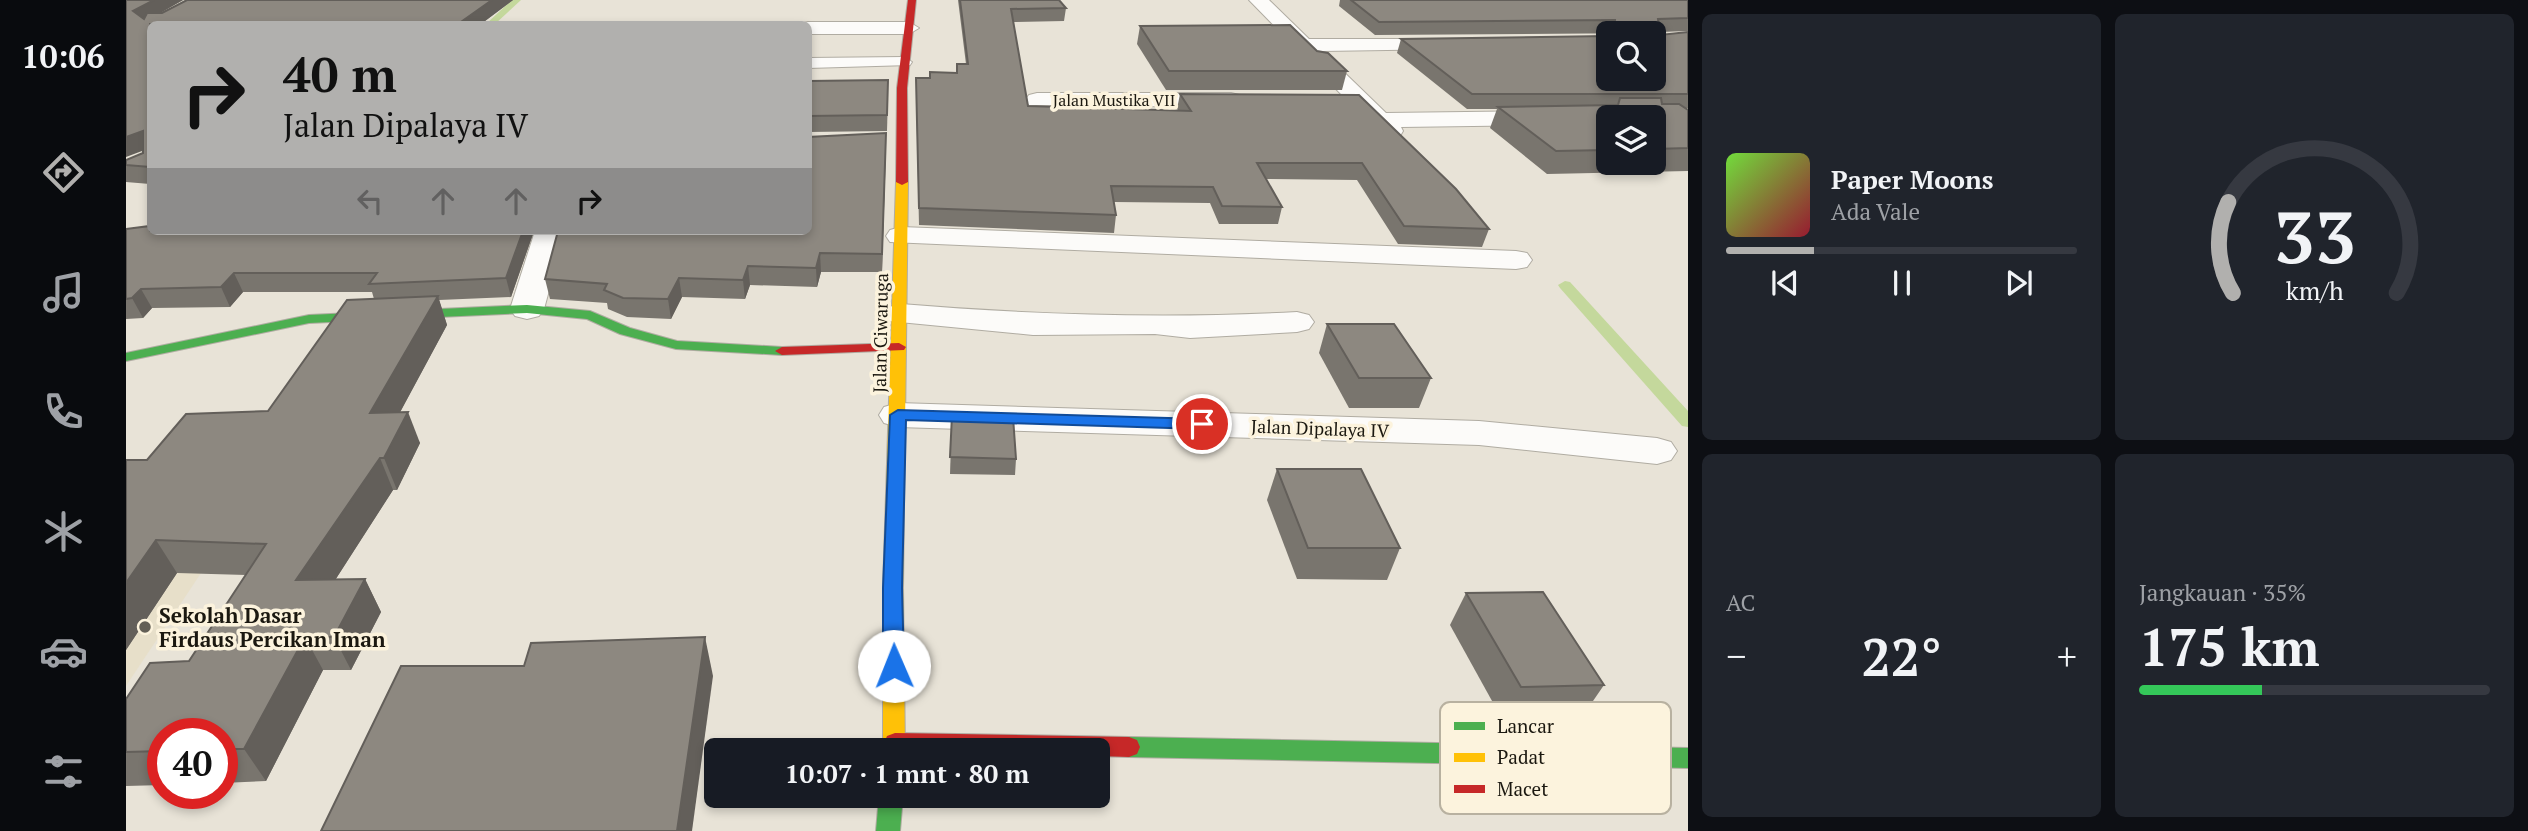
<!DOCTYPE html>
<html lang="id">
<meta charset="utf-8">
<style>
body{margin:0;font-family:"PT Serif",serif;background:#20242c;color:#f1f3f6;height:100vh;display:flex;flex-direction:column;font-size:26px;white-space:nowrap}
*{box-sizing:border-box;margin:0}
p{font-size:23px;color:#9ea1a6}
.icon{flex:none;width:38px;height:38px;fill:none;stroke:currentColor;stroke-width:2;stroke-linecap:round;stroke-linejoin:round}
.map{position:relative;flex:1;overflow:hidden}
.drawer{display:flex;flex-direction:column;gap:14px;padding:14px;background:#0d0f14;width:840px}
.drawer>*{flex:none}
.banner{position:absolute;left:21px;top:21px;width:665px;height:214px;border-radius:10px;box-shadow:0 4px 10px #0003;background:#b1b0ae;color:#111;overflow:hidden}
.buttons{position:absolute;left:1470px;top:21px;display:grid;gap:14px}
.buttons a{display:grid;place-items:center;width:70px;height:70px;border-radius:10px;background:#171b24;box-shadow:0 4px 10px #0003;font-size:35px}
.speed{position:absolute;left:21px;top:718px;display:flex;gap:14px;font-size:35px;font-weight:700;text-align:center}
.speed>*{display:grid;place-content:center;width:91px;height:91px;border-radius:50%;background:#171b24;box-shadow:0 4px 10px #0003;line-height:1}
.speed .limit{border:10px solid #d22;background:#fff;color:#111}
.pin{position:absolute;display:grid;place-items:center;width:60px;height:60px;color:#fff;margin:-30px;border:4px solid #fff;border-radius:50%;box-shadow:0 2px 7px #0007}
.me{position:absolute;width:77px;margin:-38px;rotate:359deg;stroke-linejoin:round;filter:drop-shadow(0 0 5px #0008)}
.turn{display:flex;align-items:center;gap:24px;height:147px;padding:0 21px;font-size:32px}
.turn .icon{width:91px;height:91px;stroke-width:2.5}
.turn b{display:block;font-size:49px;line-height:60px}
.lanes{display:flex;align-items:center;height:66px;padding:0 21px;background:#0003;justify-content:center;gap:35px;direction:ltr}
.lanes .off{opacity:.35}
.big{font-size:52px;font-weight:700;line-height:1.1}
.drawer .widget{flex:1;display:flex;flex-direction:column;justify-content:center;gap:10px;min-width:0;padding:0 24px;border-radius:10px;background:#20242c}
.drawer .dial{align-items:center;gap:0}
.dial svg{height:182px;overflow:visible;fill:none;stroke:#363941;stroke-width:7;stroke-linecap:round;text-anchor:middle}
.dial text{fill:#f1f3f6;stroke:none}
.song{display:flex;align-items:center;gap:21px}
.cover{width:84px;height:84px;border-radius:10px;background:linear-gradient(135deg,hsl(100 70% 55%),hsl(350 70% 35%))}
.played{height:7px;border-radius:4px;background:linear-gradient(90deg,#b1b0ae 25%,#363941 25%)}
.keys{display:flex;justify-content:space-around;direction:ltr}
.heat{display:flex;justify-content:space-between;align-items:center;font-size:38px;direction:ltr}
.charge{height:10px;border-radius:5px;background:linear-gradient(90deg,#34c759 35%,#363941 0)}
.drawer .tiles{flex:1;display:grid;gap:14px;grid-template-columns:repeat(2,1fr)}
.trip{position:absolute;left:578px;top:738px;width:406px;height:70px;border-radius:10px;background:#171b24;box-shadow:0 4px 10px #0003;font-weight:700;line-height:70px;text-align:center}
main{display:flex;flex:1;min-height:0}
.tab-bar{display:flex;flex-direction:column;width:126px;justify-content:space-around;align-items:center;background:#090b0e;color:#9ea1a6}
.tab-bar .icon{width:49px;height:49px}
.tab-bar .active{color:#b1b0ae}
.tab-bar b{font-size:32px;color:#f1f3f6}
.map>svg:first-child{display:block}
</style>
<main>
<nav class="tab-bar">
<b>10:06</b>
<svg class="icon active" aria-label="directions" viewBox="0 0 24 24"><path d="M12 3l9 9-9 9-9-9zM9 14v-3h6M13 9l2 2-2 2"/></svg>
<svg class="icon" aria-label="music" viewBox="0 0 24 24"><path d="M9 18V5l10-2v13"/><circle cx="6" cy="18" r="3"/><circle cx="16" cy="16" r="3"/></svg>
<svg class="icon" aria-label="phone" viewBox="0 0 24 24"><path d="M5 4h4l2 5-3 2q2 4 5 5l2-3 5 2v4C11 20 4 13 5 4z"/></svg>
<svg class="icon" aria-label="climate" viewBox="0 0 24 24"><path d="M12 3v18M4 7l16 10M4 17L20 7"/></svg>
<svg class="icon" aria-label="car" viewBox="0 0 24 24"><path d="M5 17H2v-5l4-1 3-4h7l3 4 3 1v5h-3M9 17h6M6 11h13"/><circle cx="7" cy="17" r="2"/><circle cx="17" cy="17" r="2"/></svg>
<svg class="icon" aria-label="filters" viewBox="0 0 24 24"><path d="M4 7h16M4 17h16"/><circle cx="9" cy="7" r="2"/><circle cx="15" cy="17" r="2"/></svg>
</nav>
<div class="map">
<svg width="1562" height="831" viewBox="0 0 1562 831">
<rect width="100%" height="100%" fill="#e8e3d7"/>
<!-- built -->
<polygon fill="#e7dfc9" points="81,564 0,686 0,568"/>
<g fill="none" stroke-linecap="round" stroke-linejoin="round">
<!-- stream -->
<g fill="#c4d89c" fill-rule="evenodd">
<polygon points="386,0 395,0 369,24 360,24"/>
<polygon points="1439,281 1444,282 1562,411 1562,427 1556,426 1434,288 1432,285"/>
</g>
<defs>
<polygon id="lane" points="778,57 786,62 784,65 682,68 682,58"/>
<g id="street">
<polygon points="1123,0 1143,0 1183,39 1333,39 1336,43 1333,47 1326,49 1196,51 1260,113 1419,111 1428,113 1431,118 1428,123 1419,125 1275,127 1277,131 1274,136 1256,136"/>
<polygon points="682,22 783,22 793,28 783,34 682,34 682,24 674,24"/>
<polygon points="911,93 1105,93 1113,95 1117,100 1113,105 1105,107 903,105 899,100 903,95"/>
<polygon points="775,227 1390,251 1401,253 1406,260 1401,267 1390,269 764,242 760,236 764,230"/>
<polygon points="409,231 439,231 418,309 413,316 401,319 389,316 384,309"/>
<path d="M775,304C907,315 1039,319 1171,312L1183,315L1188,322L1183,329L1171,332L1064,338L1029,334L907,335L763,321L758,314L763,307Z"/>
<polygon points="772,403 1353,421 1531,438 1545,442 1551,451 1545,460 1531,464 1353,445 772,427 758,423 753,415 758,407"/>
</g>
<g id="fast">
<polygon points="401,305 464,311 504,328 551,341 656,347 663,351 656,355 550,349 494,334 461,319 401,313 183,323 0,361 0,353 183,315"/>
<polygon points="1003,737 1562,748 1562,768 1003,757 995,754 992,747 995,740"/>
<polygon points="753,796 777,796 774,831 750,831"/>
</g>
<polygon id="slow" points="776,179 782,182 777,588 779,751 757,751 757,588 770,182"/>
<g id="jam">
<polygon points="782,0 790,0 781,88 782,182 776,185 770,182 771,88"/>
<polygon points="773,343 780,347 778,350 656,355 649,351 656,347"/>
<polygon points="769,733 1003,737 1011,740 1014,747 1011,754 1003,757 971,756 971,751 761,750 758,743 761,736"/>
</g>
</defs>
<!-- lane casing -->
<use href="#lane" stroke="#b0aca2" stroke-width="2"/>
<!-- street casing -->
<use href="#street" stroke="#b0aca2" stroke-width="2"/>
<!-- fast casing -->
<use href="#fast" stroke="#b0aca2" stroke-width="2"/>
<!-- slow casing -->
<use href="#slow" stroke="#b0aca2" stroke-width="2"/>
<!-- jam casing -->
<use href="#jam" stroke="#b0aca2" stroke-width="2"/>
<!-- lane -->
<use href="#lane" fill="#fcfbf9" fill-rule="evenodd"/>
<!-- street -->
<use href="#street" fill="#fcfbf9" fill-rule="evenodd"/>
<!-- fast -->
<use href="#fast" fill="#4caf50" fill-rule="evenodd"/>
<!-- slow -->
<use href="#slow" fill="#ffc107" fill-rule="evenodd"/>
<!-- jam -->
<use href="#jam" fill="#c62828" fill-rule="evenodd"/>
</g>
<!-- wall -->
<g fill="#79756e" fill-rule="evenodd">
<polygon points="0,0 57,0 34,13 61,0 387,0 355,24 24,24 24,184 0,182 0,160 17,153"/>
<polygon points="832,0 933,0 940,8 938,21 887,22 902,106 1053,111 1051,109 1054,94 1233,95 1363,229 1356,247 1272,244 1231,180 1140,179 1156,207 1152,224 1093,224 1084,203 988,202 990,215 988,233 793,225 790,93 804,78 831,73 831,64 840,64"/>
<path d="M1214,0H1562V31L1534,32V35L1562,32V108L1560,109L1562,110V171L1421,174L1364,128L1371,109H1341L1271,53L1275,39L1482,36L1528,33L1249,35L1213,6ZM1482,117H1528V163H1482Z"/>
<polygon points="1014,26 1191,51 1221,71 1216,90 1040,90 1011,44"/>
<polygon points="682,81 762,95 761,131 682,132"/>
<polygon points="760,133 756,272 695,272 691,287 624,285 619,299 556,297 545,319 501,317 482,309 481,303 424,299 419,279"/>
<polygon points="0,229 24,231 408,231 385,297 313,300 321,325 274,412 294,443 271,490 267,490 209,580 239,579 255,612 225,670 197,670 140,781 96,783 96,733 37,733 37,785 0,786 0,699 63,661 120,575 51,573 0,650 21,460 142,411 248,299 246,292 117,292 104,307 26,308 17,318 0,319"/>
<polygon points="1201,324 1305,378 1293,408 1223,408 1193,353"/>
<polygon points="826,415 890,459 889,475 824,474"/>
<polygon points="1151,469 1274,548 1261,580 1171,579 1141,500"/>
<polygon points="1340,593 1478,685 1456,717 1376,719 1324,625"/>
</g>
<!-- shaded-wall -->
<g fill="#635f5a">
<polygon points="28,0 57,0 13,25 7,11"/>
<polygon points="366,0 387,0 355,24 332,24"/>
<polygon points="17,131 24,148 0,157 0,137"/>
<polygon points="760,133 760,150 756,272 756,254"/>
<polygon points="397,231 408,231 385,297 380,278"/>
<polygon points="694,253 695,272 691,287 690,268"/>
<polygon points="622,266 624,285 619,299 617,280"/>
<polygon points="108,273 117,292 104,307 95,287"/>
<polygon points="553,278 556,297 545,319 542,299"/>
<polygon points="15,289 26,308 17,318 6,298"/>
<polygon points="312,296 321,325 257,444 244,413"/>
<polygon points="282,412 294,443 271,490 258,458"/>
<polygon points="254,458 267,490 188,613 170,580"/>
<polygon points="30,540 51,573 0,650 0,583"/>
<polygon points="239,579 255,612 225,670 208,637"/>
<polygon points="179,637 197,670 140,781 118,749"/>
<polygon points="579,637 587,676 566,831 551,831"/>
</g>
<!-- building -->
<g fill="#8d8880" stroke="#635f5a" stroke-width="2">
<polygon points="0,0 28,0 7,11 18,19 21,13 36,13 61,0 366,0 332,24 24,24 24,167 0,165 0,160 17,153 17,131 0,137"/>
<polygon points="834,0 933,0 940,8 885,9 902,106 1065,111 1054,94 1233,95 1330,189 1363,229 1278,226 1236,163 1131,163 1156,207 1096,206 1087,187 985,186 990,215 793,208 790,78 804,78 804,72 831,73 831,64 842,64"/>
<polygon points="1225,0 1562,0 1562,18 1532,19 1534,35 1562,32 1562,94 1346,94 1275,39 1482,36 1482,79 1528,79 1528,33 1488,33 1489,20 1253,22"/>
<polygon points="1164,25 1191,51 1202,53 1221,71 1043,71 1014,26"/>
<polygon points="762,80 761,115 682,116 682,81"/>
<polygon points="1494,98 1535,98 1536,104 1553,104 1562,110 1562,148 1528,149 1528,117 1482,117 1482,150 1430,151 1372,107 1492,105"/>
<polygon points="760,133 756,254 694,253 690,268 622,266 617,280 553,278 542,299 497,298 478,290 481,284 419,279 432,231 682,231 682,137"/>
<polygon points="24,226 24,231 397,231 380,278 243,284 251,273 108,273 95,287 15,289 6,298 0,299 0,229"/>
<polygon points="312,296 244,413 282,412 258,458 254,458 170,580 239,579 208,637 179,637 118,749 96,749 96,733 37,733 37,751 0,752 0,699 24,663 63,661 140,544 30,540 0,583 0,460 21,460 60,414 142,411 221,300"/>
<polygon points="1201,324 1268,324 1305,378 1233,378"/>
<polygon points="826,415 887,417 890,459 824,457"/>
<polygon points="1151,469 1235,469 1274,548 1182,548"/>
<polygon points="1417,592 1478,685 1395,687 1340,593"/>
<polygon points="579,637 551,831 195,831 275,666 398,666 405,643"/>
</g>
<!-- route -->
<polygon fill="#1a73e8" stroke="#114b97" stroke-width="2" points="772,410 1076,419 1084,424 1076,429 780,420 776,588 778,666 775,672 768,674 760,672 757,666 757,588 764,415"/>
<!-- markers -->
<circle fill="#635f56" stroke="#fcf3dd" stroke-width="2.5" cx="19" cy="627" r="7"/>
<g text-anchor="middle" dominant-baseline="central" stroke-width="7" stroke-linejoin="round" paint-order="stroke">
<!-- far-street labels -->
<g font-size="16" fill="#1b1810" stroke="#fcf3dd">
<text x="988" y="100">Jalan Mustika VII</text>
</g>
<!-- street labels -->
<g font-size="18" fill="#1b1810" stroke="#fcf3dd">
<text transform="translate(754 333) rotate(-89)">Jalan Ciwaruga</text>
<text transform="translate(1194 428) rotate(2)">Jalan Dipalaya IV</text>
</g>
<!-- near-poi labels -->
<g font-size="21" font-weight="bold" fill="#1b1810" stroke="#fcf3dd" text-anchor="start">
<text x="33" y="615">Sekolah Dasar<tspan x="33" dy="24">Firdaus Percikan Iman</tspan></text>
</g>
</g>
<!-- legend -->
<rect x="1314" y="702" width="231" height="112" rx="10" fill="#fcf3dd" stroke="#b8b1a0" stroke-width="2"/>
<rect x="1328" y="722" width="31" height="8" fill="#4caf50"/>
<rect x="1328" y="753" width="31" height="9" fill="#ffc107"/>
<rect x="1328" y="785" width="31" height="8" fill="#c62828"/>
<g font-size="19" fill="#1b1810">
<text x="1371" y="733">Lancar</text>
<text x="1371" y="764">Padat</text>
<text x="1371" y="796">Macet</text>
</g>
</svg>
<div class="buttons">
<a><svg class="icon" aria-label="search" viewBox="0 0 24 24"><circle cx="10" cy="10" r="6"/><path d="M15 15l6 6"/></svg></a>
<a><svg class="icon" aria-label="layers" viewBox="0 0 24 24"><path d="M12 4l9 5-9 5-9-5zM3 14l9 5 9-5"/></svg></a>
</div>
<div class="speed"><div class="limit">40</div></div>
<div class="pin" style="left:1076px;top:424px;background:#d93025"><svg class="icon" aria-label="arrive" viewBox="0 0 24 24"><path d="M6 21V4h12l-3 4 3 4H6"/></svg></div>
<svg class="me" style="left:768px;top:666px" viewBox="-20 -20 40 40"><circle r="19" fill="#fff"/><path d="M0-13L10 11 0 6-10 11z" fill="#1a73e8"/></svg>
<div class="trip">10:07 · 1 mnt · 80 m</div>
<div class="banner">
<div class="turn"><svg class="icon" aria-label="right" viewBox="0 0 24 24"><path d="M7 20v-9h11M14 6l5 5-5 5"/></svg><div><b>40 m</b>Jalan Dipalaya IV</div></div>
<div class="lanes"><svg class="icon off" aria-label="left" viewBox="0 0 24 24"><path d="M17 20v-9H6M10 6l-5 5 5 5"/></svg><svg class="icon off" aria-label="ahead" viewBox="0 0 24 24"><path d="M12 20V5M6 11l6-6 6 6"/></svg><svg class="icon off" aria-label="ahead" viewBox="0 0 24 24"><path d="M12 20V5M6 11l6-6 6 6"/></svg><svg class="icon" aria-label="right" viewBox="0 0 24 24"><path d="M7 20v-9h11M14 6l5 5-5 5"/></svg></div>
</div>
</div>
<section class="drawer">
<div class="tiles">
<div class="widget">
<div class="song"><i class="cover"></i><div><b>Paper Moons</b><p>Ada Vale</p></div></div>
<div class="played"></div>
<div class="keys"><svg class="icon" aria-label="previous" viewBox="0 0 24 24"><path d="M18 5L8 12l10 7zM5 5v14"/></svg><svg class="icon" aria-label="pause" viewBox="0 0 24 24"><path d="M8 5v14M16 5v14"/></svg><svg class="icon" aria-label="next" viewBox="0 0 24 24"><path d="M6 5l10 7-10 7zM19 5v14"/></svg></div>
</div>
<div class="widget dial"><svg viewBox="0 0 100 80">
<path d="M14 69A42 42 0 1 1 86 69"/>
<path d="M14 69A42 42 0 0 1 12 29" stroke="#b1b0ae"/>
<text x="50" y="56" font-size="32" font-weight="700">33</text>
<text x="50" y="72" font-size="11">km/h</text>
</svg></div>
<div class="widget"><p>AC</p>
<div class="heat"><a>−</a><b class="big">22°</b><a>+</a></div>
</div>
<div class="widget"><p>Jangkauan · 35%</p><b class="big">175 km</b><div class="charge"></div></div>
</div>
</section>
</main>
